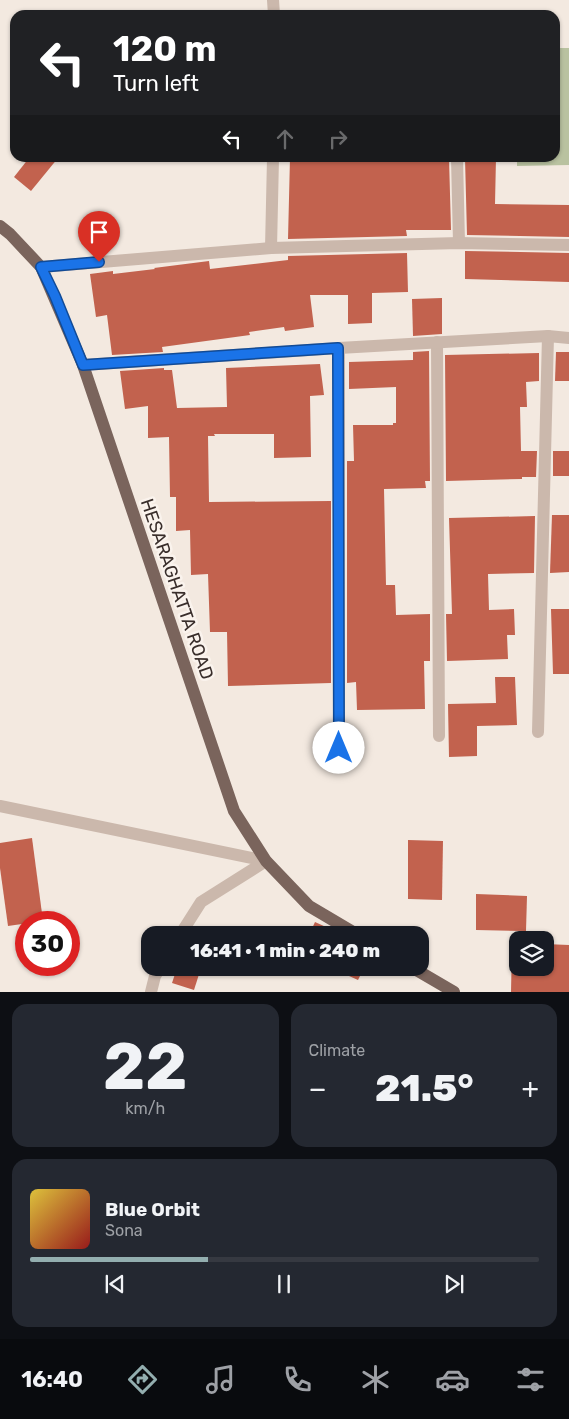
<!DOCTYPE html>
<meta charset="utf-8">
<style>
body{margin:0;font-family:Rubik,sans-serif;background:#242831;color:#f1f3f6;height:100vh;display:flex;flex-direction:column;font-size:19px;white-space:nowrap}
*{box-sizing:border-box;margin:0}
p{font-size:16px;color:#9ea1a6}
.icon{flex:none;width:28px;height:28px;fill:none;stroke:currentColor;stroke-width:2;stroke-linecap:round;stroke-linejoin:round}
.map{position:relative;height:992px;overflow:hidden}
.details{display:flex;flex-direction:column;gap:12px;padding:12px;background:#0d0f14;flex:1}
.details>*{flex:none}
.top-card{position:absolute;left:10px;top:10px;width:550px;height:152px;border-radius:15px;box-shadow:0 1px 4px #0004;background:#202124;color:#fff;overflow:hidden}
.fabs{position:absolute;left:509px;top:931px;display:grid;gap:10px}
.fabs a{display:grid;place-items:center;width:45px;height:45px;border-radius:10px;background:#171b24;box-shadow:0 1px 4px #0004;font-size:25px}
.speed{position:absolute;left:15px;top:911px;display:flex;gap:10px;font-size:25px;font-weight:700;text-align:center}
.speed>*{display:grid;place-content:center;width:65px;height:65px;border-radius:50%;background:#171b24;box-shadow:0 1px 4px #0004;line-height:1}
.speed .limit{border:8px solid #d22;background:#fff;color:#111}
.pin{position:absolute;display:grid;place-items:center;width:42px;height:42px;color:#fff;margin:-51px -21px;border-radius:50% 50% 50% 0;rotate:-45deg;box-shadow:0 0 5px #0007}
.pin .icon{rotate:45deg}
.me{position:absolute;width:55px;margin:-28px;rotate:0deg;stroke-linejoin:round;filter:drop-shadow(0 0 4px #0008)}
.turn{display:flex;align-items:center;gap:18px;height:105px;padding:0 20px;font-size:22px}
.turn .icon{width:65px;height:65px;stroke-width:2.5}
.turn b{display:block;font-size:35px;line-height:42px}
.lanes{display:flex;align-items:center;height:48px;padding:0 20px;background:#0003;justify-content:center;gap:25px;direction:ltr}
.lanes .off{opacity:.35}
.big{font-size:38px;font-weight:800;line-height:1.1}
.details .widget{flex:1;display:flex;flex-direction:column;justify-content:center;gap:8px;min-width:0;padding:0 18px;border-radius:15px;background:#242831}
.details .dial{align-items:center;gap:0}
.dial b{font-size:65px;line-height:1}
.song{display:flex;align-items:center;gap:15px}
.cover{width:60px;height:60px;border-radius:8px;background:linear-gradient(135deg,hsl(50 70% 55%),hsl(0 70% 35%))}
.played{height:5px;border-radius:2px;background:linear-gradient(90deg,#93aeaf 35%,#363941 35%)}
.keys{display:flex;justify-content:space-around;direction:ltr}
.heat{display:flex;justify-content:space-between;align-items:center;font-size:28px;direction:ltr}
.details .tiles{flex:1;display:grid;gap:12px;grid-template-columns:1fr 1fr}
.widget:last-child{grid-column:span 2}
.trip{position:absolute;left:141px;top:926px;width:288px;height:50px;border-radius:15px;background:#171b24;box-shadow:0 1px 4px #0004;font-weight:800;line-height:50px;text-align:center}
.tabs{display:flex;height:80px;justify-content:space-around;align-items:center;background:#090b0e;color:#9ea1a6}
.tabs .icon{width:35px;height:35px}
.tabs .active{color:#93aeaf}
.tabs b{font-size:22px;color:#f1f3f6}
.map>svg:first-child{display:block}
</style>
<div class="map">
<svg width="569" height="992" viewBox="0 0 569 992">
<rect width="100%" height="100%" fill="#f3e9e0"/>
<!-- green -->
<polygon fill="#b9c2a0" points="555,48 569,48 569,165 517,166 517,158 555,158"/>
<!-- building -->
<g fill="#c2624e">
<polygon points="29,158 58,158 31,191 14,177"/>
<polygon points="290,158 449,158 451,230 406,230 407,236 288,239"/>
<polygon points="465,158 496,158 495,204 569,205 569,237 467,235"/>
<polygon points="465,251 569,253 569,282 465,279"/>
<polygon points="407,253 408,292 372,293 372,323 348,324 348,295 310,295 314,327 285,331 284,327 249,332 250,335 162,347 163,352 112,355 107,315 96,317 90,274 113,271 113,274 155,269 154,268 209,261 210,269 288,260 288,256"/>
<polygon points="442,298 442,334 413,336 412,299"/>
<polygon points="429,351 430,481 425,481 426,488 384,489 386,585 395,585 396,615 430,614 430,661 424,661 425,709 357,710 356,682 347,683 347,461 354,461 353,425 393,425 393,423 396,423 396,387 349,389 349,362 413,360 413,352"/>
<polygon points="556,352 569,352 569,381 555,381"/>
<polygon points="539,353 539,381 526,382 527,407 520,407 521,451 537,451 536,477 522,477 522,479 446,481 445,355"/>
<polygon points="320,364 324,395 310,396 311,457 274,458 274,434 214,434 215,436 208,436 209,502 331,501 331,683 228,686 227,632 210,632 208,574 191,575 190,530 176,531 176,497 170,497 169,437 148,438 148,406 125,409 120,371 164,368 164,370 172,370 177,408 227,407 226,368"/>
<rect x="553" y="451" width="16" height="25"/>
<polygon points="552,515 569,515 569,572 550,573"/>
<polygon points="535,516 534,573 488,574 489,610 514,609 515,635 507,635 508,659 447,661 446,614 452,614 449,518"/>
<polygon points="551,609 569,609 569,674 553,674"/>
<polygon points="495,677 515,677 517,725 477,726 477,756 449,757 448,704 496,703"/>
<polygon points="32,838 43,921 8,926 0,868 0,843"/>
<polygon points="408,840 443,841 442,900 408,899"/>
<polygon points="476,894 527,896 526,931 476,930"/>
<polygon points="315,922 337,932 342,935 309,935"/>
<polygon points="512,944 518,944 518,968 545,968 545,944 569,945 569,992 511,992"/>
<polygon points="177,968 201,968 194,990 172,983"/>
<polygon points="331,968 364,968 358,980"/>
</g>
<g fill="none" stroke-linecap="round" stroke-linejoin="round">
<!-- minor -->
<g stroke="#cbb8ac" stroke-width="12">
<polyline points="273,0 274,15"/>
<polyline points="457,158 459,243"/>
<polyline points="271,248 273,158"/>
<polyline points="41,267 271,248 459,243 569,245"/>
<polyline points="437,342 439,736"/>
<polyline points="339,348 339,748"/>
<polyline points="83,365 339,348 548,336 569,338"/>
<polyline points="538,732 548,336"/>
<polyline points="0,806 266,861"/>
<polyline points="180,935 201,902 266,861"/>
<polyline points="151,992 155,976 160,968"/>
</g>
<!-- major -->
<g stroke="#7a645c" stroke-width="12">
<polyline points="0,226 10,234 41,267 83,365 234,811 266,861 309,906 358,935"/>
<polyline points="413,968 454,992"/>
</g>
</g>
<g fill="none" stroke-linecap="round" stroke-linejoin="round">
<defs>
<polyline id="route" points="99,262 41,267 55,296 83,365 338,348 339,748"/>
</defs>
<!-- route casing -->
<use href="#route" stroke="#114b97" stroke-width="12"/>
<!-- route -->
<use href="#route" stroke="#1a73e8" stroke-width="9"/>
</g>
<g text-anchor="middle" dominant-baseline="central" stroke-width="5" stroke-linejoin="round" paint-order="stroke">
<!-- street labels -->
<g font-size="18" fill="#392e2b" stroke="#faf3ed">
<text transform="translate(177 589) rotate(71)">HESARAGHATTA ROAD</text>
</g>
</g>
</svg>
<div class="fabs">
<a><svg class="icon" aria-label="layers" viewBox="0 0 24 24"><path d="M12 4l9 5-9 5-9-5zM3 14l9 5 9-5"/></svg></a>
</div>
<div class="speed"><div class="limit">30</div></div>
<div class="pin" style="left:99px;top:262px;background:#d93025"><svg class="icon" aria-label="arrive" viewBox="0 0 24 24"><path d="M6 21V4h12l-3 4 3 4H6"/></svg></div>
<svg class="me" style="left:339px;top:748px" viewBox="-20 -20 40 40"><circle r="19" fill="#fff"/><path d="M0-13L10 11 0 6-10 11z" fill="#1a73e8"/></svg>
<div class="trip">16:41 · 1 min · 240 m</div>
<div class="top-card">
<div class="turn"><svg class="icon" aria-label="left" viewBox="0 0 24 24"><path d="M17 20v-9H6M10 6l-5 5 5 5"/></svg><div><b>120 m</b>Turn left</div></div>
<div class="lanes"><svg class="icon" aria-label="left" viewBox="0 0 24 24"><path d="M17 20v-9H6M10 6l-5 5 5 5"/></svg><svg class="icon off" aria-label="ahead" viewBox="0 0 24 24"><path d="M12 20V5M6 11l6-6 6 6"/></svg><svg class="icon off" aria-label="right" viewBox="0 0 24 24"><path d="M7 20v-9h11M14 6l5 5-5 5"/></svg></div>
</div>
</div>
<section class="details">
<div class="tiles">
<div class="widget dial"><b>22</b><p>km/h</p></div>
<div class="widget"><p>Climate</p>
<div class="heat"><a>−</a><b class="big">21.5°</b><a>+</a></div>
</div>
<div class="widget">
<div class="song"><i class="cover"></i><div><b>Blue Orbit</b><p>Sona</p></div></div>
<div class="played"></div>
<div class="keys"><svg class="icon" aria-label="previous" viewBox="0 0 24 24"><path d="M18 5L8 12l10 7zM5 5v14"/></svg><svg class="icon" aria-label="pause" viewBox="0 0 24 24"><path d="M8 5v14M16 5v14"/></svg><svg class="icon" aria-label="next" viewBox="0 0 24 24"><path d="M6 5l10 7-10 7zM19 5v14"/></svg></div>
</div>
</div>
</section>
<nav class="tabs">
<b>16:40</b>
<svg class="icon active" aria-label="directions" viewBox="0 0 24 24"><path d="M12 3l9 9-9 9-9-9zM9 14v-3h6M13 9l2 2-2 2"/></svg>
<svg class="icon" aria-label="music" viewBox="0 0 24 24"><path d="M9 18V5l10-2v13"/><circle cx="6" cy="18" r="3"/><circle cx="16" cy="16" r="3"/></svg>
<svg class="icon" aria-label="phone" viewBox="0 0 24 24"><path d="M5 4h4l2 5-3 2q2 4 5 5l2-3 5 2v4C11 20 4 13 5 4z"/></svg>
<svg class="icon" aria-label="climate" viewBox="0 0 24 24"><path d="M12 3v18M4 7l16 10M4 17L20 7"/></svg>
<svg class="icon" aria-label="car" viewBox="0 0 24 24"><path d="M5 17H2v-5l4-1 3-4h7l3 4 3 1v5h-3M9 17h6M6 11h13"/><circle cx="7" cy="17" r="2"/><circle cx="17" cy="17" r="2"/></svg>
<svg class="icon" aria-label="filters" viewBox="0 0 24 24"><path d="M4 7h16M4 17h16"/><circle cx="9" cy="7" r="2"/><circle cx="15" cy="17" r="2"/></svg>
</nav>
